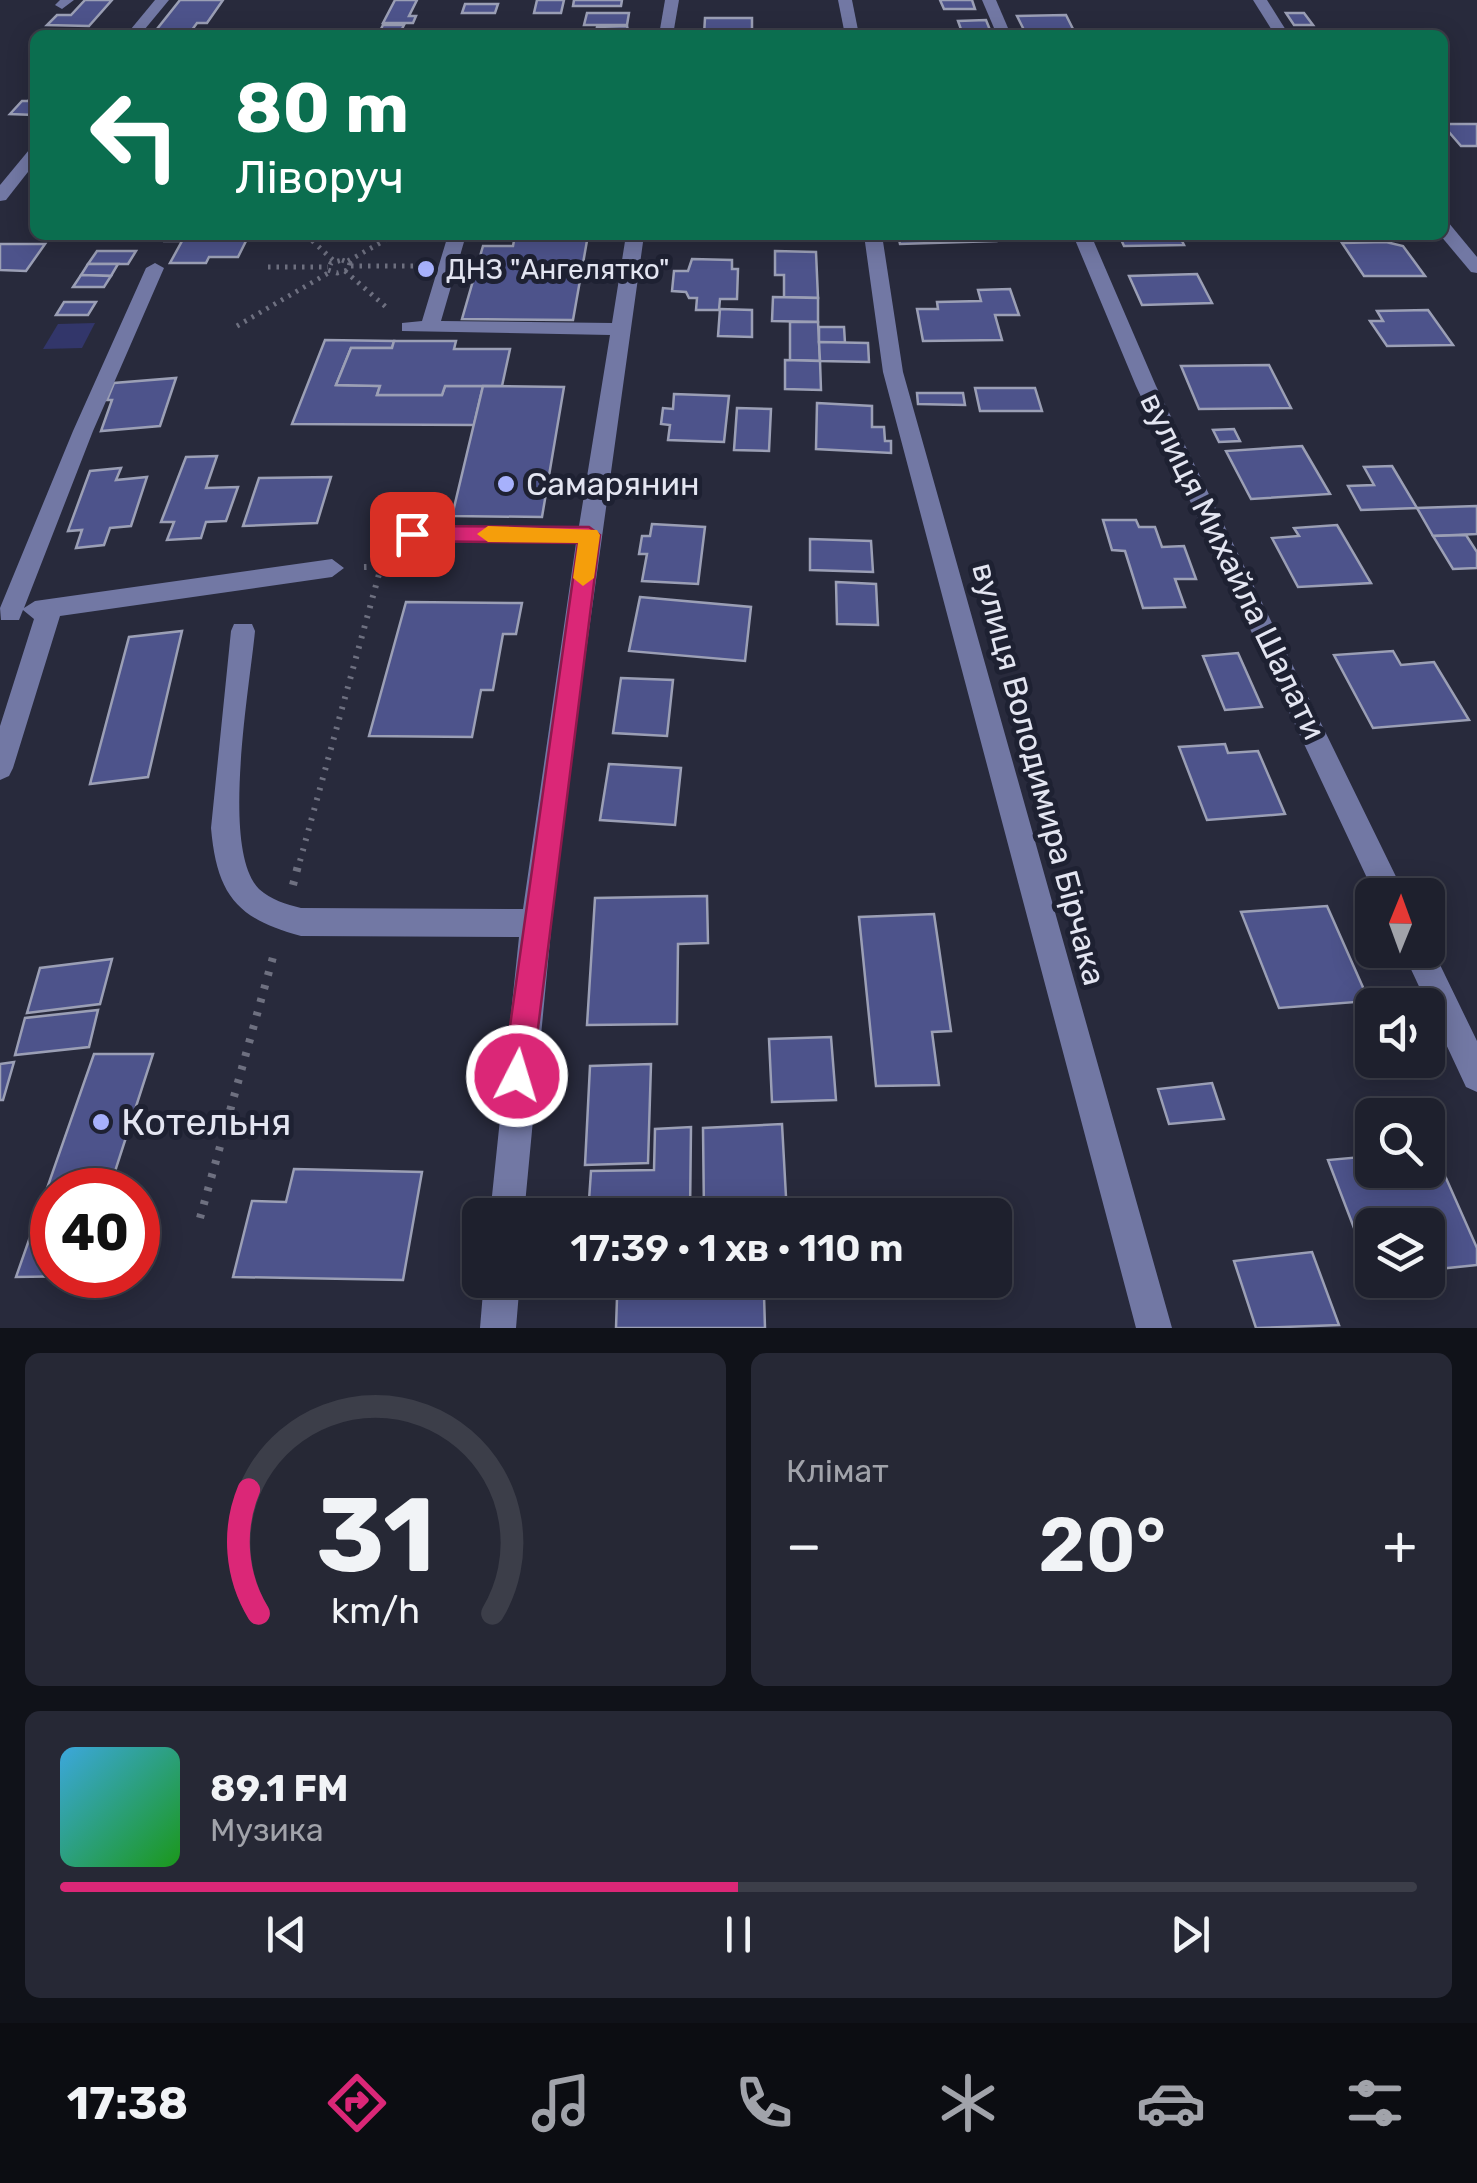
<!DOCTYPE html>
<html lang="uk">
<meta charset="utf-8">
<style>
body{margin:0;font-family:Rubik,sans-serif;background:#262835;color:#f1f3f6;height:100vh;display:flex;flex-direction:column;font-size:38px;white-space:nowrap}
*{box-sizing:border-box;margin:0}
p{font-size:32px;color:#a1a3aa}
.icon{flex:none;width:55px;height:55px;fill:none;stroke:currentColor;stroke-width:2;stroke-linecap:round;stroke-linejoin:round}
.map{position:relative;height:1328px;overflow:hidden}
.panel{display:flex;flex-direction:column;gap:25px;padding:25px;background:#101219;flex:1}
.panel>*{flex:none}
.hud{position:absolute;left:30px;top:30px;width:1418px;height:210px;border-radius:15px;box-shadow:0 5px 25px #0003,0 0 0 2px #3c3e49;background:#0b6e4f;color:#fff;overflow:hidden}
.needle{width:65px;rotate:1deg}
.buttons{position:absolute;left:1355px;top:878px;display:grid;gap:20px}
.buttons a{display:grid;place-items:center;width:90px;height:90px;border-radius:15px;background:#1e202d;box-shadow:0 5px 25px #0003,0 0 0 2px #3c3e49;font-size:50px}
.speed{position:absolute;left:30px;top:1168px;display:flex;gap:20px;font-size:50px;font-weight:700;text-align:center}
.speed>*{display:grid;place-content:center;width:130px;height:130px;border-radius:50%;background:#1e202d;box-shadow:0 5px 25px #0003,0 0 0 2px #3c3e49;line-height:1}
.speed .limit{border:15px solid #d22;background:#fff;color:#111}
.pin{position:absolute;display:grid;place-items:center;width:85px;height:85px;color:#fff;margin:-42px;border-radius:20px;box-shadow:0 5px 15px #0006}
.me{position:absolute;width:110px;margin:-55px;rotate:5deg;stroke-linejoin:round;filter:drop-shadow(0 0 8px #0008)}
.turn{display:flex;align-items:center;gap:35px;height:210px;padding:0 40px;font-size:45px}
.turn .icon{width:130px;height:130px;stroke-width:2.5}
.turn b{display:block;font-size:70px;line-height:85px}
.big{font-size:75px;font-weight:600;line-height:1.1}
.panel .card{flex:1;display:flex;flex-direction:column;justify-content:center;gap:15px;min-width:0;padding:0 35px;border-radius:15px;background:#262835}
.panel .dial{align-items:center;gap:0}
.dial svg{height:260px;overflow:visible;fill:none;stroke:#3c3e49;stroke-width:7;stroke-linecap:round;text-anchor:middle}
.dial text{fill:#f1f3f6;stroke:none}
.song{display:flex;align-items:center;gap:30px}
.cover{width:120px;height:120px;border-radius:15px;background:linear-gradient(135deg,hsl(200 70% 55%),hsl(120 70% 35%))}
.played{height:10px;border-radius:5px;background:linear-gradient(90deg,#db2777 50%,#3c3e49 50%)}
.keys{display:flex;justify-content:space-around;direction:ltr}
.heat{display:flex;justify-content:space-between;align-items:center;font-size:55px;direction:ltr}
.panel .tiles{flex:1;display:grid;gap:25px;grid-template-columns:1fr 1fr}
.card:last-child{grid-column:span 2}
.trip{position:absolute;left:462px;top:1198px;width:550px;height:100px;border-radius:15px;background:#1e202d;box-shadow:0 5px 25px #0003,0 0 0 2px #3c3e49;font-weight:600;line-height:100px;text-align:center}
.dock{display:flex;height:160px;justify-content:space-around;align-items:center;background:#0c0d12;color:#a1a3aa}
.dock .icon{width:70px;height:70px}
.dock .current{color:#db2777}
.dock b{font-size:45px;color:#f1f3f6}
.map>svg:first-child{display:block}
</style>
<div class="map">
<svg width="1477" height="1328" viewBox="0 0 1477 1328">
<rect width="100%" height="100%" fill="#282a3c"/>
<!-- green -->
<polygon fill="#32366a" points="95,323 82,348 43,349 58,324"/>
<!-- building -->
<g fill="#4d538b" stroke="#9b9fb5" stroke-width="2.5">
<polygon points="85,0 112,0 89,26 47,25 57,15 71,15"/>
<polygon points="180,0 223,0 207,23 197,23 189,34 153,34"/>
<polygon points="395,0 417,0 409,16 416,16 413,23 383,23"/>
<polygon points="537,0 564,0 561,13 534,13"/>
<polygon points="574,0 622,0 621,6 573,6"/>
<polygon points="940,0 972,0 975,9 944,9"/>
<polygon points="465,4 498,4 495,13 462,13"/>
<polygon points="587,13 629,13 627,25 584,25"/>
<polygon points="1286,13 1304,13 1313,25 1294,25"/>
<polygon points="1066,15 1075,33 1026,34 1017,16"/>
<polygon points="705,18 752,18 752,35 704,35"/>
<polygon points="986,20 992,35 963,35 958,21"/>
<polygon points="383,25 404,25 401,31 406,31 404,35 378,35"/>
<polygon points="627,26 629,35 565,35 596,32 597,27"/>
<polygon points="35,94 35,115 10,114 22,101 28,101"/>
<polygon points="1442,124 1477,124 1477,146 1461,146"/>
<polygon points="168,235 249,235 238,257 209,257 206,263 170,263 182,241 165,241"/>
<polygon points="515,235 588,235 573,320 462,319 483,246 513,246"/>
<polygon points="676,235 741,235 741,240 676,239"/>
<polygon points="898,235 994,235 996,241 900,244"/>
<polygon points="1119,235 1179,235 1184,245 1124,246"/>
<polygon points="1386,242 1403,246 1425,276 1364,276 1342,243"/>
<polygon points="0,244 45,244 26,271 0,270"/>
<polygon points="97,251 136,251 128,264 88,264"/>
<polygon points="775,251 816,252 818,298 784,297 784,275 775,275"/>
<polygon points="692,259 732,260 732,269 738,269 737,299 720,299 719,310 696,310 697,298 689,298 686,292 672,291 674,271 688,271"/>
<polygon points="88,264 118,264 111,276 81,275"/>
<polygon points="1197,274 1212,303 1142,305 1129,276"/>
<polygon points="81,275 111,276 104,287 73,287"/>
<polygon points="1010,289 1019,315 995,315 1002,340 923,341 917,309 938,309 937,302 981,301 978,290"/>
<polygon points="773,297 818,298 818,322 772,321"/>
<polygon points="64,302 96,302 88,315 56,315"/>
<polygon points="720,309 752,310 752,337 718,336"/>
<polygon points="1428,310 1453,345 1387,346 1370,321 1383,321 1377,311"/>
<polygon points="790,322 818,322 820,361 790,360"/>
<polygon points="819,327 844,327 845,343 819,342"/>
<polygon points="325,340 394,341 392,348 351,348 336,385 380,386 377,395 442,395 445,386 483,386 474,425 292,424"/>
<polygon points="394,341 456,341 454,349 510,349 502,386 445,386 442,395 377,395 380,386 336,385 351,348 392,348"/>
<polygon points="819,342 868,343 869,362 820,361"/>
<polygon points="785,360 820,361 821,390 785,389"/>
<polygon points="1269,365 1291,408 1199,409 1181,366"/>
<polygon points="176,378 160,426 101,431 112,400 107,400 114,383"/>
<polygon points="483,386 564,387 542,517 452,516"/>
<polygon points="975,388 1035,388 1042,411 980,411"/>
<polygon points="917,393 963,393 965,405 918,404"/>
<polygon points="674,394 729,396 724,442 668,440 670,425 661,424 663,408 673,409"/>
<polygon points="817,403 872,406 872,427 884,427 885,441 891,441 891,453 816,449"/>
<polygon points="737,408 771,409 769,451 734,450"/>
<polygon points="1234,429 1240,441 1219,442 1213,430"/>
<polygon points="1302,446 1330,494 1251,499 1226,451"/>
<polygon points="217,456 206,488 238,487 226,521 206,522 201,538 167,540 174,522 161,522 186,457"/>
<polygon points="1392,466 1417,508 1361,510 1348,486 1374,485 1364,467"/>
<polygon points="121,468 116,480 147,477 131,526 110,528 104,545 76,548 82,530 68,531 90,471"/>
<polygon points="331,477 317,523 243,526 259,478"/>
<polygon points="1477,506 1477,534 1433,536 1417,508"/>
<polygon points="1103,520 1136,520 1139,527 1155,527 1162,547 1184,546 1196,579 1175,579 1185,607 1143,608 1125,551 1112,550"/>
<polygon points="652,524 705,527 698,584 642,581 647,554 639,554 642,536 650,536"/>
<polygon points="1337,525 1371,583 1298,587 1272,538 1299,536 1294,528"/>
<polygon points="1466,535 1477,552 1477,568 1453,569 1433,536"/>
<polygon points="810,539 871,541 873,572 810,570"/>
<polygon points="836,582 876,584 878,625 837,624"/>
<polygon points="640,597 751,607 745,661 629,651"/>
<polygon points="406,602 522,603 516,634 503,634 493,690 481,690 472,737 369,736"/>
<polygon points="182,631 148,777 90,784 129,637"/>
<polygon points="1393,651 1401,665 1434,662 1469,720 1373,728 1334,655"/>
<polygon points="1238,653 1262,707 1225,710 1203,656"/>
<polygon points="621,678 673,680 667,736 613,733"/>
<polygon points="1225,744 1228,753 1258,751 1285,814 1207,820 1179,747"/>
<polygon points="609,764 681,768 675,825 600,820"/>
<polygon points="707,896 708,943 678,944 677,1024 587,1025 595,898"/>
<polygon points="1327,906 1369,1001 1279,1008 1241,912"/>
<polygon points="934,914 951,1031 932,1032 939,1085 876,1086 859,917"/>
<polygon points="112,959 100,1004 27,1013 40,968"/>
<polygon points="98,1010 89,1047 15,1055 25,1018"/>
<polygon points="831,1037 836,1100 772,1102 769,1039"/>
<polygon points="94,1054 153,1054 109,1190 52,1190 52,1275 82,1276 16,1277"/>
<polygon points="14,1062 3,1100 0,1100 0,1064"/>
<polygon points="651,1064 648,1163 585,1165 590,1066"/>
<polygon points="1212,1083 1224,1119 1169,1124 1158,1089"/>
<polygon points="782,1124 787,1215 704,1215 703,1128"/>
<polygon points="691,1127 690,1215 588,1215 591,1171 654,1170 655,1129"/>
<polygon points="1428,1151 1434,1151 1477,1248 1477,1265 1428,1270 1428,1225 1372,1225 1372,1275 1328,1160 1372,1156 1372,1170 1428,1170"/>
<polygon points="294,1169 422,1172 403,1280 233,1277 252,1201 286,1202"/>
<polygon points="1312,1252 1339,1325 1256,1328 1234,1261"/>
<polygon points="764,1295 765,1328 616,1328 617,1298"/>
</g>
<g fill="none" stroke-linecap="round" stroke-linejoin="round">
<!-- path-far2 -->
<g stroke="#6e7080" stroke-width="5" stroke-dasharray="2.5 6" stroke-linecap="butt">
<polyline points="306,235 334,261"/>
<polygon points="342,260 350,263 348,270 337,273 328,270 331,263"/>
<polyline points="348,261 394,235"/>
<polyline points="351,266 414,266"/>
<polyline points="268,267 328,267"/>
<polyline points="345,271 386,307"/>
<polyline points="237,326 330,272"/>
</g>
<!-- path-far1 -->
<g stroke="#6e7080" stroke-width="6" stroke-dasharray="2.5 8" stroke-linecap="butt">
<polyline points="364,567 406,566"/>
<polyline points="300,861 381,567"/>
</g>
<!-- path -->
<g stroke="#6e7080" stroke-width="8" stroke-dasharray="4 10" stroke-linecap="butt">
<polyline points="293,885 300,858"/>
<polyline points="200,1218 275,950"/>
</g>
<!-- minor -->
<g fill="#7278a4" fill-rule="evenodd">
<polygon points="60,0 74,0 62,9 55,5"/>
<polygon points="155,0 169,0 140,35 126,35"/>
<polygon points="665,0 679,0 673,35 659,35"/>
<polygon points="838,0 852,0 859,35 845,35"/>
<polygon points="982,0 996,0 1011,35 997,35"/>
<polygon points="1253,0 1267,0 1289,35 1275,35"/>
<polygon points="35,148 35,163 6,200 0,201 0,185 29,150"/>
<polygon points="1442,221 1448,222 1477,257 1477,273 1471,272 1440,235"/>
<path d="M448,235H466L441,321L612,323L626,235H644L559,846L524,1215H490L519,937L301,936C237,919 217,895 211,828L231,631L234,624H252L255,631C250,686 220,850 259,889C271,900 286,904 301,908L523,909L576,543L412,542L401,534L412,526H579L610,335L402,331V323L422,321Z"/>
<polygon points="864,235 882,235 903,372 1172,1328 1136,1328 883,372"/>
<polygon points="1073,235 1091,235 1156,386 1405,895 1375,895 1136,386"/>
<polygon points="155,263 164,268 93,431 24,608 35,601 332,559 344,568 332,577 60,616 13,768 9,776 0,780 0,726 34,619 23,610 19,620 1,620 0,608 73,431 146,268"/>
<polygon points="1428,940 1477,1041 1477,1092 1466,1087 1402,950 1428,950"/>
<polygon points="484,1280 520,1280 516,1328 480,1328"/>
</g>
</g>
<!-- route -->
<polygon fill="#db2777" stroke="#8e194d" stroke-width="2.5" points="412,526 589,527 600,535 532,1076 528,1087 517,1091 507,1087 503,1076 578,543 412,541 401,534"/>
<!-- slow -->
<polygon fill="#f59e0b" points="488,526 597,530 600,535 594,578 583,586 573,578 578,543 488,542 477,534"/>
<!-- markers -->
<g fill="#a7b1fc" stroke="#1e2132" stroke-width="4">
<circle cx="426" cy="269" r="10"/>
<circle cx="506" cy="484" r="10"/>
<circle cx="101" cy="1122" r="10"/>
</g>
<g text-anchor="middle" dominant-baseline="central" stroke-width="10" stroke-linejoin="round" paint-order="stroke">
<!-- far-poi labels -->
<g font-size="28" fill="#e3e5f1" stroke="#1e2132" text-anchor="start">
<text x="446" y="269">ДНЗ "Ангелятко"</text>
</g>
<!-- poi labels -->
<g font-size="32" fill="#e3e5f1" stroke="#1e2132" text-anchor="start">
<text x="526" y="484">Самарянин</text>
</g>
<!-- street labels -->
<g font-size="32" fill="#e3e5f1" stroke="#1e2132">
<text transform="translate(1233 566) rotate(64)">вулиця Михайла Шалати</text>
<text transform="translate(1039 774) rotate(75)">вулиця Володимира Бірчака</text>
</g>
<!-- near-poi labels -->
<g font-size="38" fill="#e3e5f1" stroke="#1e2132" text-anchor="start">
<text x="121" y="1122">Котельня</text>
</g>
</g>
</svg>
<div class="buttons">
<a><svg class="needle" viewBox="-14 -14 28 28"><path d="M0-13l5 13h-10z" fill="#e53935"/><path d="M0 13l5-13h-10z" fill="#a1a3aa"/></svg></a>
<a><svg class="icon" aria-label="sound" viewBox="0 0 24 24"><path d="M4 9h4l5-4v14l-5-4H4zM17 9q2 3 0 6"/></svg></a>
<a><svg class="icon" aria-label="search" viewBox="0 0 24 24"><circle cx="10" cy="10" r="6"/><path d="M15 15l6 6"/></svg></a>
<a><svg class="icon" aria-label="layers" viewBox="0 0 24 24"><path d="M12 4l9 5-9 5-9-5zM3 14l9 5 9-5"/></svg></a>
</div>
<div class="speed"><div class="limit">40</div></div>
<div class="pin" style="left:412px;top:534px;background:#d93025"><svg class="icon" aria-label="arrive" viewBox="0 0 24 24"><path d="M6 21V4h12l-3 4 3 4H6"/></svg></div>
<svg class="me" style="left:517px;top:1076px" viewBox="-20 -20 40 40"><circle r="17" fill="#db2777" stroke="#fff" stroke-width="3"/><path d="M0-11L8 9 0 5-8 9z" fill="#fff"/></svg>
<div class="trip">17:39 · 1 хв · 110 m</div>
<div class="hud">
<div class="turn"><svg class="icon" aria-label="left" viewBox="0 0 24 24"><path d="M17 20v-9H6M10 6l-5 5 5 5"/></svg><div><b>80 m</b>Ліворуч</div></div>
</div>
</div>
<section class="panel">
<div class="tiles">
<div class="card dial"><svg viewBox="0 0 100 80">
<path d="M14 69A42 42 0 1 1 86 69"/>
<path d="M14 69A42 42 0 0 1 11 31" stroke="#db2777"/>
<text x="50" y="56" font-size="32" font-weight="700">31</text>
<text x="50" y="72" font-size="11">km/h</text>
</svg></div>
<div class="card"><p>Клімат</p>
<div class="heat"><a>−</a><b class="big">20°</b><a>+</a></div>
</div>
<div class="card">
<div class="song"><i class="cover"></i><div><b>89.1 FM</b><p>Музика</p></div></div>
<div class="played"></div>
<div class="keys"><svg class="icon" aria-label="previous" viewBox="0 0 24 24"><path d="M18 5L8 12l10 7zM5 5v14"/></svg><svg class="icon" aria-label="pause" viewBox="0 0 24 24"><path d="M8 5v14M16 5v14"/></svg><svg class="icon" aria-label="next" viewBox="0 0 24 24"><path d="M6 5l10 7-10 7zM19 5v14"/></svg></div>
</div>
</div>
</section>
<nav class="dock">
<b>17:38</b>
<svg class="icon current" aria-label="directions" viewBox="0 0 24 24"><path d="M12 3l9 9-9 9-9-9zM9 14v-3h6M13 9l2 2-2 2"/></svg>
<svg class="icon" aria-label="music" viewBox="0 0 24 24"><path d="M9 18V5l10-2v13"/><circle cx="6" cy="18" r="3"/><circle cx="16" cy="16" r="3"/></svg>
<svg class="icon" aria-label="phone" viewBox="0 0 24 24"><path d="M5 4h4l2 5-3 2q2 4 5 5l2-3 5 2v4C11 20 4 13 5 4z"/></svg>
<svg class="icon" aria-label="climate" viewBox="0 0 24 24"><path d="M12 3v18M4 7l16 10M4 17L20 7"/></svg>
<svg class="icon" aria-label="car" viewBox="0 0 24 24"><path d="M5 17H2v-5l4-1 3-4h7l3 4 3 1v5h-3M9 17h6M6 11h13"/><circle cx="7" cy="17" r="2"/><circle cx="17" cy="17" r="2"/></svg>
<svg class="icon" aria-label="filters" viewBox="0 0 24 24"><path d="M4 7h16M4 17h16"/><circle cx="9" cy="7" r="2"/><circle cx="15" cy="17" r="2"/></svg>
</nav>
